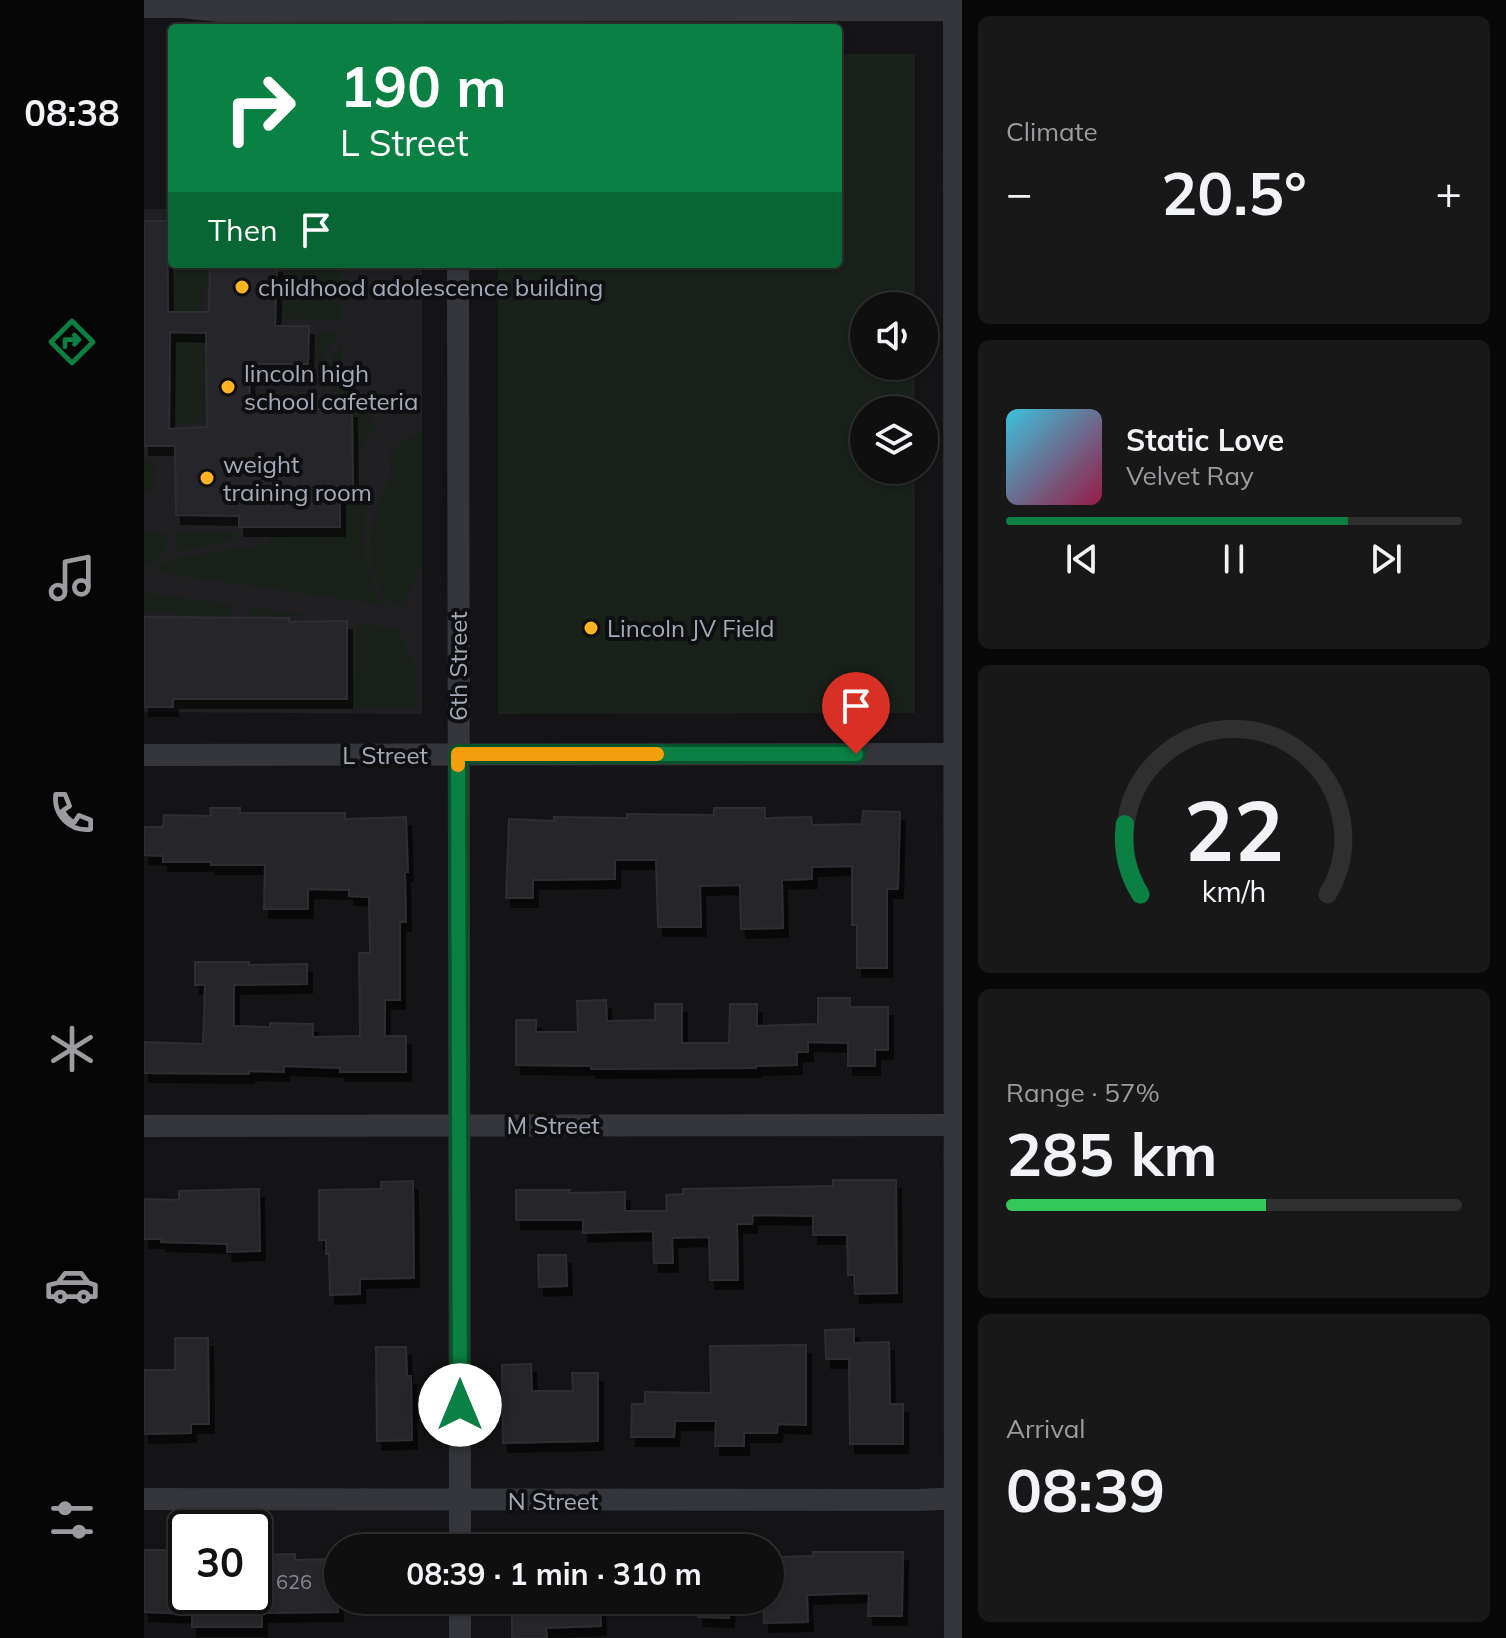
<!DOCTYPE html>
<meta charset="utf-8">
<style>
body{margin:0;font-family:Mulish,sans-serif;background:#181819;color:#f1f3f6;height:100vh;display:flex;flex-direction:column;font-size:30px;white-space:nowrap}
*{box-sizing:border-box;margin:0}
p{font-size:26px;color:#9b9c9f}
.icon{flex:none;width:44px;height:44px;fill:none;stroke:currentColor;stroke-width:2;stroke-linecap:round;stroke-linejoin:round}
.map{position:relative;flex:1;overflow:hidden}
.panel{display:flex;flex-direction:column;gap:16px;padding:16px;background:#080809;width:544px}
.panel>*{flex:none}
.guide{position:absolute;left:24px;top:24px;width:674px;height:244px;border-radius:8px;box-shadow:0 2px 6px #0004,0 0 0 2px #2f2f30;background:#0b8043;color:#fff;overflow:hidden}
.fabs{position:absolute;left:706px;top:292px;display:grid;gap:16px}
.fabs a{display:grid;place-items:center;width:88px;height:88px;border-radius:50%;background:#0f0f10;box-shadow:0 2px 6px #0004,0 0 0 2px #2f2f30;font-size:40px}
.speed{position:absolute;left:24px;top:1510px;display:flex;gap:16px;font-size:40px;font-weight:700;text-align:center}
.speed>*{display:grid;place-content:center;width:104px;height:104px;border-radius:50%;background:#0f0f10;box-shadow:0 2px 6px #0004,0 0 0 2px #2f2f30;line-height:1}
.speed .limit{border:4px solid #111;border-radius:12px;background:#fff;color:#111}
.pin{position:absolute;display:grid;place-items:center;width:68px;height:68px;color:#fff;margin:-82px -34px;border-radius:50% 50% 50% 0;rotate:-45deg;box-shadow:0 0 8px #0007}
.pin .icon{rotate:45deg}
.me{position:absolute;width:88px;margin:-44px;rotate:0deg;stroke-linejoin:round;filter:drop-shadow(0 0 6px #0008)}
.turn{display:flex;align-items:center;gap:28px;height:168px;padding:0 40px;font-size:36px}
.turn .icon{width:104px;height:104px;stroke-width:2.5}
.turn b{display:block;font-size:56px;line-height:68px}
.then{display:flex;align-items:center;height:76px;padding:0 40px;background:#0003;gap:16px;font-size:30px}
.big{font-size:60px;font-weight:700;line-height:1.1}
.panel .widget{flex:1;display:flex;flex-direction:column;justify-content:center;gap:12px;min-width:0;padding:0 28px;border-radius:12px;background:#181819}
.panel .dial{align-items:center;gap:0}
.dial svg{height:208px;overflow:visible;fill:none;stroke:#2f2f30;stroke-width:7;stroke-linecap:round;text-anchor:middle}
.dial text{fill:#f1f3f6;stroke:none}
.song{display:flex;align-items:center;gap:24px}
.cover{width:96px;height:96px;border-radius:12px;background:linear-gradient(135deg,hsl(190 70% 55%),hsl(340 70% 35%))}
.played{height:8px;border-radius:4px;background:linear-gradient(90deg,#0b8043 75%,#2f2f30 75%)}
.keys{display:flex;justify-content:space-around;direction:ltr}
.heat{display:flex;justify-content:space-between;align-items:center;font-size:44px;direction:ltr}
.charge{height:12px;border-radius:6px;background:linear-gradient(90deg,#34c759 57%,#2f2f30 0)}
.trip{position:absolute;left:180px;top:1534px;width:460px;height:80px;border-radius:40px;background:#0f0f10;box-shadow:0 2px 6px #0004,0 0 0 2px #2f2f30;font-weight:700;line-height:80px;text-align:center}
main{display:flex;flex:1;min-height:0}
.menu{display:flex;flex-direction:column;width:144px;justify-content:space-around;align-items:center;background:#060606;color:#9b9c9f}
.menu .icon{width:56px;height:56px}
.menu .active{color:#0b8043}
.menu b{font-size:36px;color:#f1f3f6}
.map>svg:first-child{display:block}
</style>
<main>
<nav class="menu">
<b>08:38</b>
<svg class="icon active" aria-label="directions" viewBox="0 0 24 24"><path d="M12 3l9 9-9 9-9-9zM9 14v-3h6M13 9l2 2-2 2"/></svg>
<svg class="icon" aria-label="music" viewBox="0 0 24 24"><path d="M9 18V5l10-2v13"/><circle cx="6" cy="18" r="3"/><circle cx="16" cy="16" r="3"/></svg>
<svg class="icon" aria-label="phone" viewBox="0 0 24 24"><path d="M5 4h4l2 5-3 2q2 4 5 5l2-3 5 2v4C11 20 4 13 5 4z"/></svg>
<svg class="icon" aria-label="climate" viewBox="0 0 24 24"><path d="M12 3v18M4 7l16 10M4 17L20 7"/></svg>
<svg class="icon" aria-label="car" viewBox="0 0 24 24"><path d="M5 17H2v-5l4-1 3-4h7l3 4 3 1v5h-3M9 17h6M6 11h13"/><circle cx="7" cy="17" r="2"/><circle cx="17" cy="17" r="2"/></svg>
<svg class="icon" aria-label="filters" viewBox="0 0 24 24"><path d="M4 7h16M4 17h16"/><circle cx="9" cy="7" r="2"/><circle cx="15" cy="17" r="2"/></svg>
</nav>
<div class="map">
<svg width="818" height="1638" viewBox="0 0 818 1638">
<defs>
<filter id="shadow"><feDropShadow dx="5" dy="9" stdDeviation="0" flood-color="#0009"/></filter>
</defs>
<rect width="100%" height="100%" fill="#141416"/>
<!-- built -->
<polygon fill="#202023" points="0,209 28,209 28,264 278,264 278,714 0,712"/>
<!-- green -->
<g fill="#19211a">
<polygon points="694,54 771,54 771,306 720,306 720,366 771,366 771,410 720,410 720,470 771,470 771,713 354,714 354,264 694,264"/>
<polygon points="26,212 28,212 28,264 65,264 65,286 59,287 58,312 28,312"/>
<polygon points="138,264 196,264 197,320 138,318"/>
<polygon points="27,333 62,334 60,423 28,424"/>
<polygon points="173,333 195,333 174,367"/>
<polygon points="197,344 199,375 205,394 196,395 177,373"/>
<polygon points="201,401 215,404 232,425 214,454 210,454 208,409 202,408"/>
<polygon points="278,431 278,562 260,607 242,600 228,570 226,541 232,504 247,478 245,451"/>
<polygon points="0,461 11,461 10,491 0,491"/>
<path d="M211,481L224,500C217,542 217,567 239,605L11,572C21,551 99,553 124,542L126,536L197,538V495L210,493Z"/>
<polygon points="94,532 87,540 32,552 31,533"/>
<polygon points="0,533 23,534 21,553 0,567"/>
<polygon points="0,593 87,604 86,617 39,617 39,700 154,698 209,700 212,623 254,629 272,668 273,708 33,706 32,613 0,612"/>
<polygon points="103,607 167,616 103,615"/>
</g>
<!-- building -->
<g fill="#27272a" stroke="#2d2e32" stroke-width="2" fill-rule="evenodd" filter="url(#shadow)">
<path d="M0,221H23L24,312H65L66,264H133L131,326H165L164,364H105L106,410L208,409L209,488H196V527H95V516L32,515L31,446H0ZM26,332L62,333L63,427L25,429Z"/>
<polygon points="0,617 145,618 145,622 203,621 203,699 29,699 29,707 0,707"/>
<polygon points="66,808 96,808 96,813 201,813 201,819 262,817 264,872 261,872 262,922 256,922 256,1000 241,1000 241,1036 262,1036 262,1072 196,1072 196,1068 140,1066 140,1072 105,1071 105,1074 0,1073 0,1042 59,1044 61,985 51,985 51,962 105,962 105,965 163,964 163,984 90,985 90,1026 126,1027 126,1023 169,1024 169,1037 216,1036 215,953 226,953 225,897 205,896 205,890 164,889 164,909 120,909 121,865 67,865 67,862 19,862 19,856 0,855 0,827 19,827 20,815 67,816"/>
<polygon points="570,808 621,808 621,818 667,817 668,825 718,824 719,811 756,812 754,889 743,889 743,968 713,968 713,925 708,925 708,866 668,867 668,879 638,880 639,928 597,929 596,885 556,886 557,927 514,927 512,860 471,860 471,879 389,880 389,898 362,898 365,819 410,821 410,817 483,818 483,814 570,815"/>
<polygon points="674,998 706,998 706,1007 744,1007 744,1050 731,1050 731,1066 704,1066 704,1043 664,1042 664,1052 653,1052 653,1065 612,1066 612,1068 447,1069 447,1066 372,1065 372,1020 392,1020 392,1032 434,1032 433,1001 462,1000 463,1021 511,1020 511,1004 538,1004 538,1043 585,1043 586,1004 613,1004 613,1026 674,1024"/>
<polygon points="689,1180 752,1180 753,1293 711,1294 710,1275 704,1275 703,1235 669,1235 669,1216 609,1215 608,1224 593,1224 594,1280 566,1280 565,1237 528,1238 529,1263 510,1263 509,1231 439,1233 439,1220 372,1220 372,1190 426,1190 425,1193 481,1192 481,1211 523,1211 522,1195 539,1194 539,1189 689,1186"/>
<polygon points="269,1181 270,1278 216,1279 216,1294 186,1295 185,1254 182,1254 182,1240 175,1240 175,1190 237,1189 237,1182"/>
<polygon points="115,1189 116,1251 83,1252 83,1244 17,1242 17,1239 0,1239 0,1199 35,1200 35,1191"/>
<polygon points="394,1255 422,1255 423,1286 395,1287"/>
<polygon points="710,1329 710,1343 745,1342 746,1404 759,1404 759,1444 706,1444 705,1359 682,1359 681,1330"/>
<polygon points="31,1338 64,1338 65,1424 47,1424 47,1433 0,1434 0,1370 31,1370"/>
<polygon points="662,1345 662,1425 634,1424 633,1433 600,1433 600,1446 571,1446 572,1421 531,1421 530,1437 487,1437 488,1404 501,1404 501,1392 567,1393 566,1346"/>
<polygon points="232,1347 262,1347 263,1376 267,1376 268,1440 233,1441"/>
<polygon points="387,1364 388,1391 429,1391 428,1373 454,1373 454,1441 359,1443 358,1365"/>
<polygon points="0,1550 42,1550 42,1596 110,1596 110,1555 151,1554 151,1560 194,1559 194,1612 118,1613 118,1627 48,1627 48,1614 0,1612"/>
<polygon points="669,1552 759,1552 758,1616 724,1616 725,1593 663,1595 664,1622 620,1623 619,1600 626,1600 626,1582 633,1582 632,1557 669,1556"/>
<polygon points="368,1600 456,1600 457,1626 402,1628 403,1638 368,1638"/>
<polygon points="554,1600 586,1600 585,1618 554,1617"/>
</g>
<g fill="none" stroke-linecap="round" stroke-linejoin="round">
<!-- minor -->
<g stroke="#34363b" stroke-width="22">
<polyline points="810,0 811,1638"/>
<polyline points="0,7 38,7 75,11 818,10"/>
<polyline points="314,264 316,1548"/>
<polyline points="0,755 818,754"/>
<polyline points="0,1126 818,1125"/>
<polyline points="0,1499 773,1500 818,1498"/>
<polyline points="316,1600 316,1638"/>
</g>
</g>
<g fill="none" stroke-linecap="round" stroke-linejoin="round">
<defs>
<polyline id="route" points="316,1405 314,754 712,754"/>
</defs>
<!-- route casing -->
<use href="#route" stroke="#07532c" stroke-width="20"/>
<!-- route -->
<use href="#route" stroke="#0b8043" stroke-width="14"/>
<!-- slow -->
<polyline stroke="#f59e0b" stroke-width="14" points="314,765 314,754 513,754"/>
</g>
<!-- markers -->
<g fill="#ffb222" stroke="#0f0f11" stroke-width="3">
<circle cx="98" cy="287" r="8"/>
<circle cx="84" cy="387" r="8"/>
<circle cx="63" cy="478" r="8"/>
<circle cx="447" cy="628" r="8"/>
</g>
<g text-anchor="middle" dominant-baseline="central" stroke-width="8" stroke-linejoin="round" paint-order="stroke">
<!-- number labels -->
<g font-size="20" fill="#848893">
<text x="150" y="1581">626</text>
</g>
<!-- poi labels -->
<g font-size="24" fill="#a4aab7" stroke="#0f0f11" text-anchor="start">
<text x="114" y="287">childhood adolescence building</text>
<text x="100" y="373">lincoln high<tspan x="100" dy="28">school cafeteria</tspan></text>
<text x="79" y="464">weight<tspan x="79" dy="28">training room</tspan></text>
<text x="463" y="628">Lincoln JV Field</text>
</g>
<!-- street labels -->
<g font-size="24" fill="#a4aab7" stroke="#0f0f11">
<text transform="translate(314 666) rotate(-90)">6th Street</text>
<text x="241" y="755">L Street</text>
<text x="409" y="1125">M Street</text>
<text x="409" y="1501">N Street</text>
</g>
</g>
</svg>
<div class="fabs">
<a><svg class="icon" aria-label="sound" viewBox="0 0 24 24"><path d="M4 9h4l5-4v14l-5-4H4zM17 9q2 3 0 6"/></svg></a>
<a><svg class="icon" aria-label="layers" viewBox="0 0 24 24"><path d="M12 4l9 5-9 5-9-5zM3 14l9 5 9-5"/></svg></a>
</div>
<div class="speed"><div class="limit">30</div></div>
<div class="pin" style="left:712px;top:754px;background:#d93025"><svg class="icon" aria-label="arrive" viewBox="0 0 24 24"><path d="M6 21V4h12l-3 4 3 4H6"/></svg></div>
<svg class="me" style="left:316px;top:1405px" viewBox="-20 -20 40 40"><circle r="19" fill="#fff"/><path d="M0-13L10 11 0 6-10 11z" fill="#0b8043"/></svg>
<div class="trip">08:39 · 1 min · 310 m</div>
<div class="guide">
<div class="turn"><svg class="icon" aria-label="right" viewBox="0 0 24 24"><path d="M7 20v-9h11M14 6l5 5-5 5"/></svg><div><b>190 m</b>L Street</div></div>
<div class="then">Then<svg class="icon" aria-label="arrive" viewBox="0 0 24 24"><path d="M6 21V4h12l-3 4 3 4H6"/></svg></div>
</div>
</div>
<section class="panel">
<div class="widget"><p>Climate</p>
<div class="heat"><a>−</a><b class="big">20.5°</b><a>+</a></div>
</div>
<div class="widget">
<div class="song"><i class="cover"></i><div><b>Static Love</b><p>Velvet Ray</p></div></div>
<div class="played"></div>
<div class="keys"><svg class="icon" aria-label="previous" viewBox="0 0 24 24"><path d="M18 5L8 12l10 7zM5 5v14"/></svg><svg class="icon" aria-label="pause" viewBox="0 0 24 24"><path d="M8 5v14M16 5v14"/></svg><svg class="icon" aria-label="next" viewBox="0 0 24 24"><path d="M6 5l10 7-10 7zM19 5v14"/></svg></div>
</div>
<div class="widget dial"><svg viewBox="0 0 100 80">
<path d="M14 69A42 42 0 1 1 86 69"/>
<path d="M14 69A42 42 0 0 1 8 42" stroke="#0b8043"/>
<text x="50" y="56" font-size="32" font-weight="700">22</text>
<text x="50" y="72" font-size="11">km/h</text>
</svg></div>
<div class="widget"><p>Range · 57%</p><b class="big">285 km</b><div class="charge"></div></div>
<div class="widget"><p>Arrival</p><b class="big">08:39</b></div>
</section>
</main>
